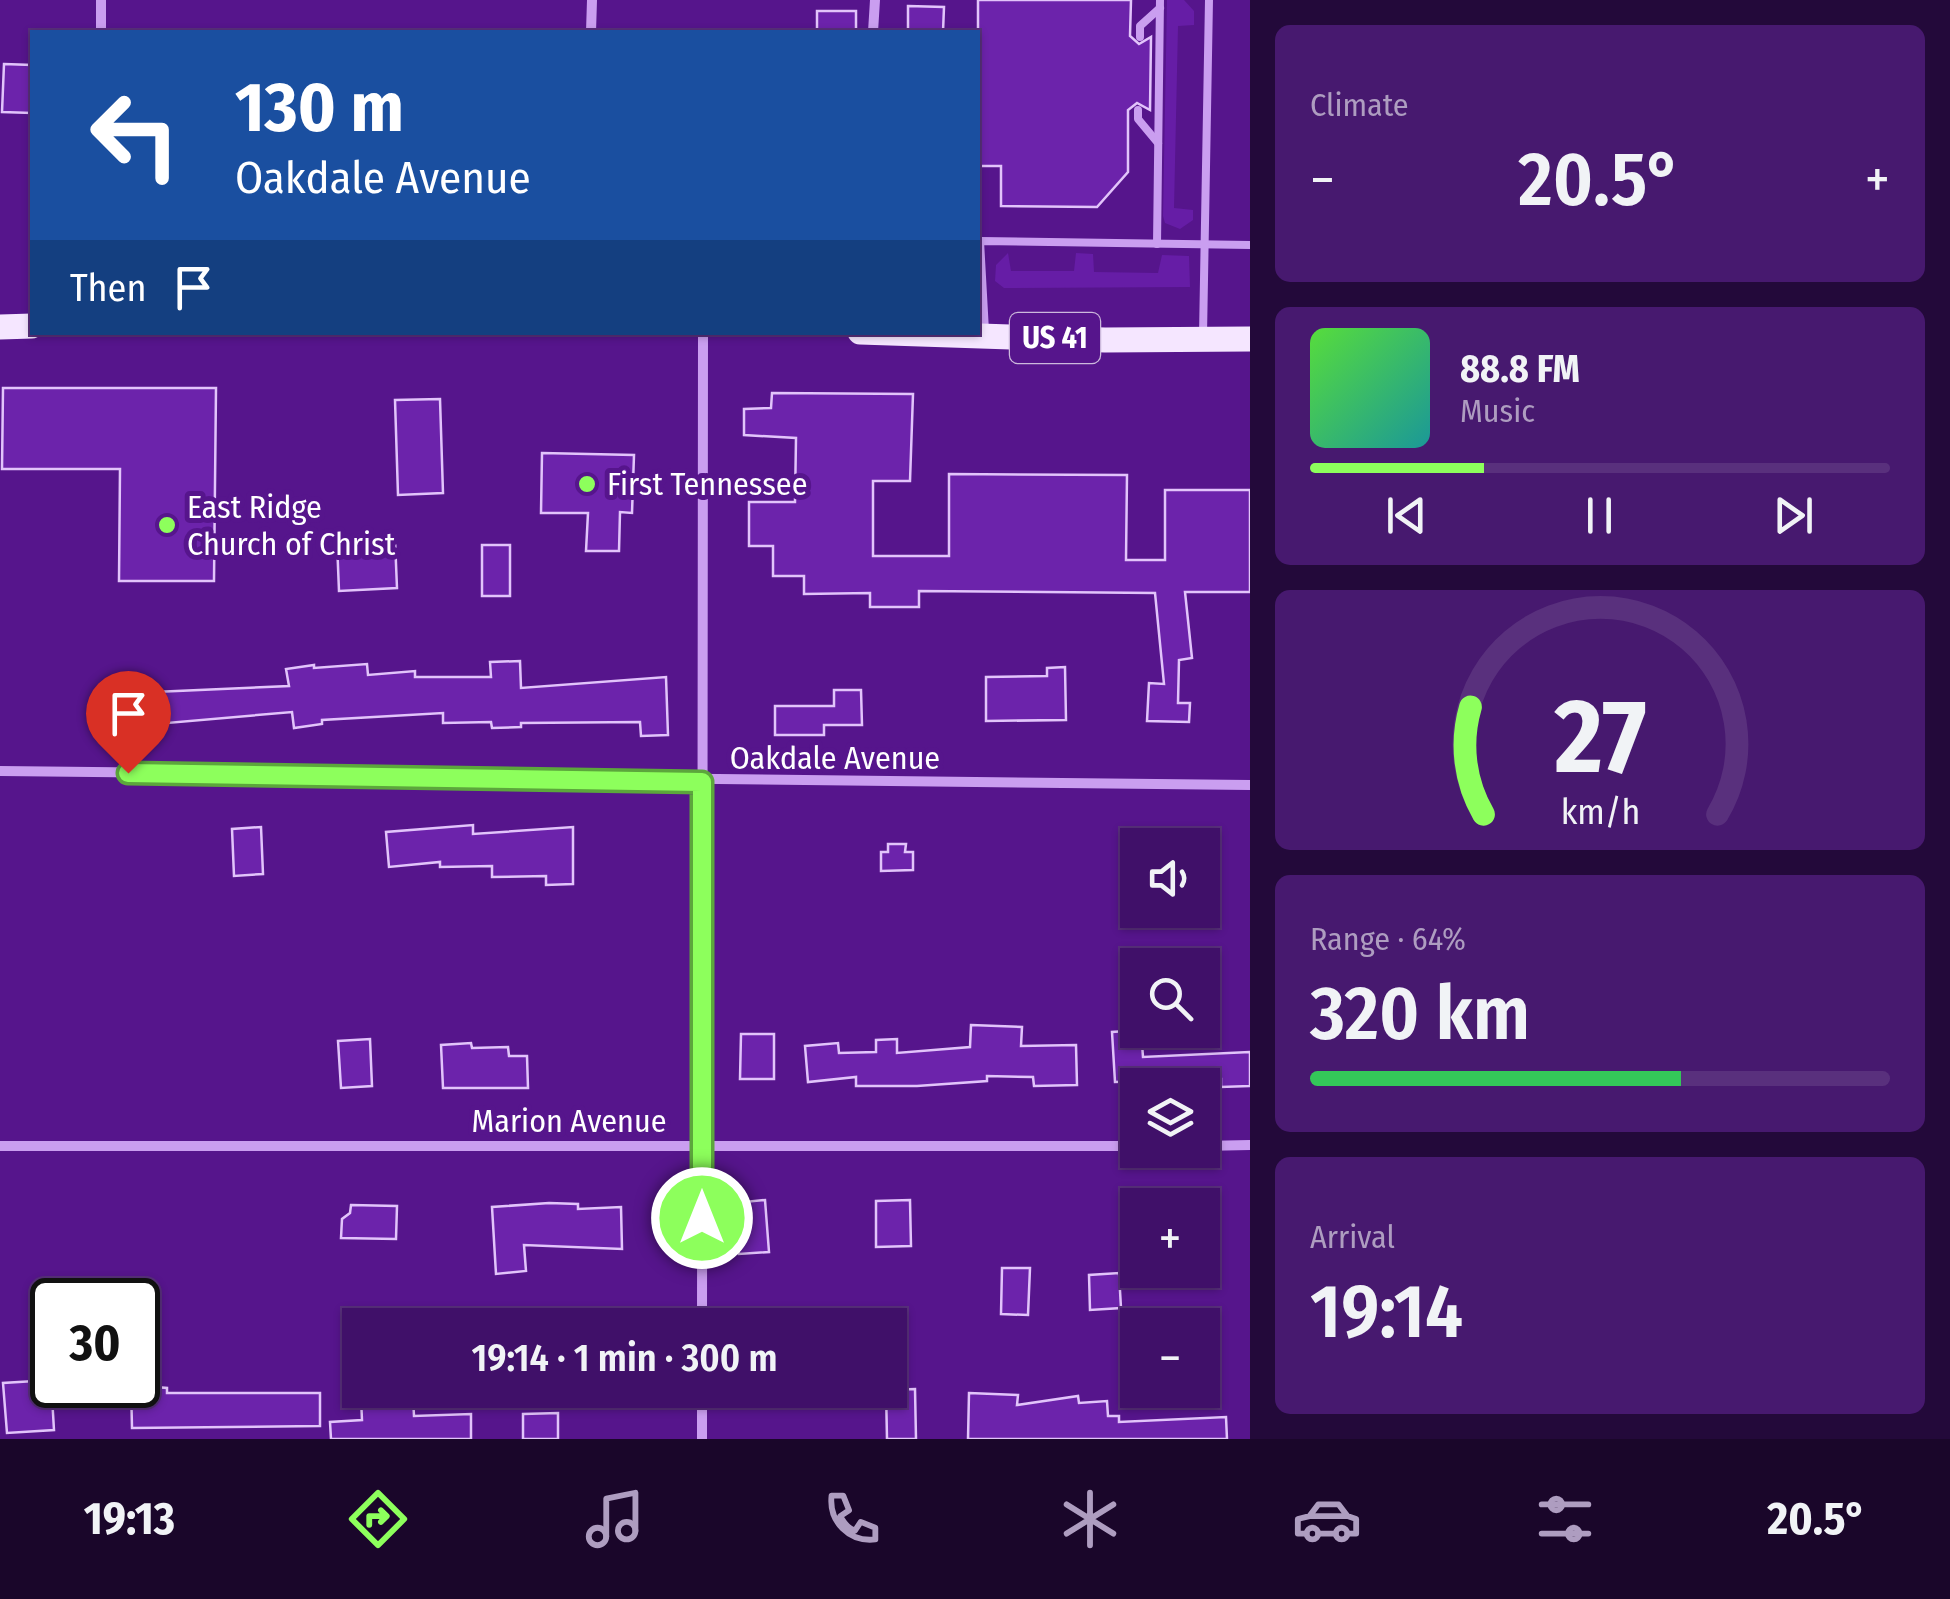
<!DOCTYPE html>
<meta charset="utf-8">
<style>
body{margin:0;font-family:"Fira Sans Condensed",sans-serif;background:#47196f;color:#f1f3f6;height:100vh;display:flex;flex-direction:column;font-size:38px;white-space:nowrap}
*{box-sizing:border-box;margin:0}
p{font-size:32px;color:#ae9dc0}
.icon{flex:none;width:55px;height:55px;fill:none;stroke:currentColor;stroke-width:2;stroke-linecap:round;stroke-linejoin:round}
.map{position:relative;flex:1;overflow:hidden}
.panel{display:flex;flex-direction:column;gap:25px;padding:25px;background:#23093a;width:700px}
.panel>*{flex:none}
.banner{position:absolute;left:30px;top:30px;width:950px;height:305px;border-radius:0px;box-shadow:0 2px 8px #0004,0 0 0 2px #59307d;background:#1a4fa0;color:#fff;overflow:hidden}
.tools{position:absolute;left:1120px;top:828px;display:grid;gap:20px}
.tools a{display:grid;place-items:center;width:100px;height:100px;border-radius:0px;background:#401069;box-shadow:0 2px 8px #0004,0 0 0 2px #59307d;font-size:50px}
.speed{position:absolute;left:30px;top:1278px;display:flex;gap:20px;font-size:50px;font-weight:700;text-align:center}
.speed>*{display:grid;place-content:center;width:130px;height:130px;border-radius:50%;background:#401069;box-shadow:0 2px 8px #0004,0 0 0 2px #59307d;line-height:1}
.speed .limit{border:5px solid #111;border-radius:15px;background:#fff;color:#111}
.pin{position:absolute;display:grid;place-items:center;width:85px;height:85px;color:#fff;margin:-102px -42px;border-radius:50% 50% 50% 0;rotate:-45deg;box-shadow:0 0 10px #0007}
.pin .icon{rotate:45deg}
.me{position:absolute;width:110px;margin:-55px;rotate:0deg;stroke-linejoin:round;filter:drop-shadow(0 0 8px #0008)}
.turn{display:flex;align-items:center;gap:35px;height:210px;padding:0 40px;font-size:45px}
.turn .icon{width:130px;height:130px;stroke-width:2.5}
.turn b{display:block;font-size:70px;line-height:85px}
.then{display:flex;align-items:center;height:95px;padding:0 40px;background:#0003;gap:20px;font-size:38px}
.big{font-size:75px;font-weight:600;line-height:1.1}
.panel .tile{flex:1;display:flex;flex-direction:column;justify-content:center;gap:15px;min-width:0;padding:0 35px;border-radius:15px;background:#47196f}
.panel .dial{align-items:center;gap:0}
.dial svg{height:260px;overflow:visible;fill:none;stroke:#59307d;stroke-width:7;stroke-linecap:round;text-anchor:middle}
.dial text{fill:#f1f3f6;stroke:none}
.song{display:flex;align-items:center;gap:30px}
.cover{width:120px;height:120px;border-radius:15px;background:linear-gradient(135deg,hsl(110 70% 55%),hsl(180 70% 35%))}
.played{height:10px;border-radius:5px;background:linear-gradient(90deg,#8dff5c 30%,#59307d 30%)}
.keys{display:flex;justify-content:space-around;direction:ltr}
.heat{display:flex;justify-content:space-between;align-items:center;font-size:55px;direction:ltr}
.charge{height:15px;border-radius:8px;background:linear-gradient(90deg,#34c759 64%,#59307d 0)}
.trip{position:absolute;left:342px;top:1308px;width:565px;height:100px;border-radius:0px;background:#401069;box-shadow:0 2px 8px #0004,0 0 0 2px #59307d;font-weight:600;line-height:100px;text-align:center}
.tab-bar{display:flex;height:160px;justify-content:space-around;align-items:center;background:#1a062a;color:#ae9dc0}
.tab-bar .icon{width:70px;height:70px}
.tab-bar .current{color:#8dff5c}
.tab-bar b{font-size:45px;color:#f1f3f6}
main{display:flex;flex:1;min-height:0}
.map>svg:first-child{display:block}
</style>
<main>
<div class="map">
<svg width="1250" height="1439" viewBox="0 0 1250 1439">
<rect width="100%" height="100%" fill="#56158c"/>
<!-- green -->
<g fill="#661da6">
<polygon points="1167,0 1184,0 1194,11 1194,25 1178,26 1174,208 1193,210 1193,220 1180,229 1165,223 1163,216"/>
<polygon points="1008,253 1011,271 1074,271 1076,253 1093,254 1094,272 1158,273 1162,255 1189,256 1190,287 1004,288 995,281 996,265"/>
</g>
<!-- building -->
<g fill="#6c23ab" stroke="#e2c4fb" stroke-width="2.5">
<polygon points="978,0 1131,0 1130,36 1139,44 1151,37 1150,110 1137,103 1128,110 1128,172 1097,207 1001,206 1001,166 978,166"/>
<polygon points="908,6 944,7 943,32 908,32"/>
<rect x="817" y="11" width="39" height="21"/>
<polygon points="4,64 32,65 32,113 2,112"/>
<polygon points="3,388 216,388 214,581 119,581 120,469 2,469"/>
<polygon points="772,393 913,394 910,481 873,481 873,556 949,556 949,474 1127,475 1126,560 1165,560 1165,490 1250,490 1250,592 1185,592 1192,658 1179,660 1178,703 1190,703 1189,722 1147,721 1149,683 1164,684 1155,593 919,591 919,607 870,607 870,593 804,594 804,576 773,576 773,546 749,546 749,502 795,502 796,438 744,435 744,409 771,408"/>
<polygon points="440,399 443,493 398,495 395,400"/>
<polygon points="542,453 634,455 632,513 620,512 619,551 586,551 588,513 541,513"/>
<polygon points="395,540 397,588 339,591 337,542"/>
<rect x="482" y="545" width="28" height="51"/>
<polygon points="520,661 521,688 666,677 668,735 641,736 640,722 521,723 521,727 492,728 491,722 443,723 443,713 322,720 322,724 294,728 292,712 133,726 132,693 289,686 286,669 314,665 314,668 367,664 368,675 415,671 415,677 491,677 490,662"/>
<polygon points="1065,667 1066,720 986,721 986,677 1047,676 1047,668"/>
<polygon points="834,690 861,690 862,725 824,725 824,735 775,735 775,706 834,706"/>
<polygon points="473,825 473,834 573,827 573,884 546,885 546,876 492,877 492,866 440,867 440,862 389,867 386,832"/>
<polygon points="261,827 263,874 234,876 232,829"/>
<polygon points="888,844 906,844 905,852 913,852 913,870 881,871 881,852 888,852"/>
<polygon points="971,1025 1022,1027 1021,1046 1076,1045 1077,1085 1034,1086 1033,1077 987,1076 987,1081 917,1086 856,1086 856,1077 808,1082 805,1046 838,1043 839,1053 876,1052 876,1040 897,1039 897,1053 970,1047"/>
<polygon points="1141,1030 1143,1057 1250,1052 1250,1086 1221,1087 1221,1079 1115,1082 1112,1032"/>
<polygon points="741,1034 774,1034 774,1079 740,1079"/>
<polygon points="370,1039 372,1086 341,1088 338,1041"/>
<polygon points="471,1043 472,1048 508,1047 509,1056 527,1056 528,1088 443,1088 441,1045"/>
<polygon points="765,1200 769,1252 739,1254 734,1203"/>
<polygon points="910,1200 911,1246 876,1247 876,1201"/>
<polygon points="549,1203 578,1204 578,1209 621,1207 622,1249 524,1245 526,1271 496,1274 492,1207"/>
<polygon points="351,1205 397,1206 396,1239 341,1238 342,1219 350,1213"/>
<polygon points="1002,1268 1030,1268 1028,1315 1001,1314"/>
<polygon points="1119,1273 1121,1308 1090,1310 1089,1275"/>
<polygon points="51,1380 54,1430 7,1433 3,1383"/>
<polygon points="131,1385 167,1388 167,1393 320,1393 320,1426 132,1428"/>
<polygon points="915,1389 916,1439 887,1439 886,1390"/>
<polygon points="969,1393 1018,1395 1017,1405 1078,1396 1079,1403 1107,1401 1108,1416 1119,1416 1119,1422 1226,1417 1227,1439 968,1439"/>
<polygon points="413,1397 414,1416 471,1414 471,1439 331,1439 330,1422 362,1420 361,1398"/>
<polygon points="558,1413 558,1439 523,1439 523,1414"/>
</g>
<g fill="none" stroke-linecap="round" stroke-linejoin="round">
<!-- service -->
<g stroke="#ca9ef0" stroke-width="8">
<polyline points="1140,37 1140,26 1160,8"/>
<polyline points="1138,110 1138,119 1158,143"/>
<polyline points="1157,244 1160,0"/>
<polyline points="985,331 980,241 1250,245"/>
<polyline points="1203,335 1209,0"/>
</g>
<!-- minor -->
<g stroke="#ca9ef0" stroke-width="10">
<polyline points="101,32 101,0"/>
<polyline points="591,32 592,0"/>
<polyline points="873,32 875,0"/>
<polyline points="0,771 1250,785"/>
<polyline points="0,1146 1138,1146"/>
<polyline points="1202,1146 1250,1145"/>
<polyline points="702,1325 703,332"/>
<polyline points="702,1390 702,1439"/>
</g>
<!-- primary -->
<g stroke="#f5e6ff" stroke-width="25">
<polyline points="0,327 32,326"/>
<polyline points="860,332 1105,340 1250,339"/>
</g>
</g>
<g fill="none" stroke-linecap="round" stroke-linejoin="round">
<defs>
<polyline id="route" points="128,773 702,782 702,1218"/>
</defs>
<!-- route casing -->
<use href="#route" stroke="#5ca63c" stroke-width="25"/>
<!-- route -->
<use href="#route" stroke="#8dff5c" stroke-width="18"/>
</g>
<!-- markers -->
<g fill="#8dff5c" stroke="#56158c" stroke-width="4">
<circle cx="587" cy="484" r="10"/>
<circle cx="167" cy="525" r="10"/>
</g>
<g text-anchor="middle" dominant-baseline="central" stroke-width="10" stroke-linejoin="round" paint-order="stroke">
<!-- shield labels -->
<rect fill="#56158c" stroke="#ccb9dc" stroke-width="2.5" x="1010" y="313" width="90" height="50" rx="8"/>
<g font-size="30" font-weight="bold" fill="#fff">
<text x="1055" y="338">US 41</text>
</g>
<!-- poi labels -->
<g font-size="32" fill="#fff" stroke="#56158c" text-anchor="start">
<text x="607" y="484">First Tennessee</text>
<text x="187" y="507">East Ridge<tspan x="187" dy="37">Church of Christ</tspan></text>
</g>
<!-- street labels -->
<g font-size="32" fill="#fff" stroke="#56158c">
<text x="835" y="758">Oakdale Avenue</text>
<text x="569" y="1121">Marion Avenue</text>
</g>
</g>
</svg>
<div class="tools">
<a><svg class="icon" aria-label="sound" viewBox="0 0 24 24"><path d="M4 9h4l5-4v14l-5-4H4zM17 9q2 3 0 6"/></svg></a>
<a><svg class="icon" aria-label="search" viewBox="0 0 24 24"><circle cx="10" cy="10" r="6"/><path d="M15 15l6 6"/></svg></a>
<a><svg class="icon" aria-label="layers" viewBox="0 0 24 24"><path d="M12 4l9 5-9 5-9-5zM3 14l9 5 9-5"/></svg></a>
<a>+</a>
<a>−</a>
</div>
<div class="speed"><div class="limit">30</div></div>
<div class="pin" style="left:128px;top:773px;background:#d93025"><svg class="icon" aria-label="arrive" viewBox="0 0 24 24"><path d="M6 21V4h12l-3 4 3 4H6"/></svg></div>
<svg class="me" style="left:702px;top:1218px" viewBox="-20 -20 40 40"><circle r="17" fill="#8dff5c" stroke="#fff" stroke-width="3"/><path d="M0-11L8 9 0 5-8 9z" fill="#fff"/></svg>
<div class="trip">19:14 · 1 min · 300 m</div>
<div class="banner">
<div class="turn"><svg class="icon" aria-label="left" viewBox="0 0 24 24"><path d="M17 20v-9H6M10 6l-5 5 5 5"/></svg><div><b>130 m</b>Oakdale Avenue</div></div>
<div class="then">Then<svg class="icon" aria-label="arrive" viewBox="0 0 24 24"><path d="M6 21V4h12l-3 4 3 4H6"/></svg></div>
</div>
</div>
<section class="panel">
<div class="tile"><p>Climate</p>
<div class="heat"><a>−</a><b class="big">20.5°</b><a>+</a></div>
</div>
<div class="tile">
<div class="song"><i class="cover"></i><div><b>88.8 FM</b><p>Music</p></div></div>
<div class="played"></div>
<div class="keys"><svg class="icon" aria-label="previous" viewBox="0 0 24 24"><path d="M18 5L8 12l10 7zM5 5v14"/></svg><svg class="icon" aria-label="pause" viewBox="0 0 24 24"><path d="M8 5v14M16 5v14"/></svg><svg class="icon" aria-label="next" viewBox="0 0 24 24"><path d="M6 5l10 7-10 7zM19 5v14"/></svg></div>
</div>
<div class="tile dial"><svg viewBox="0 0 100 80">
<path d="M14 69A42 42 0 1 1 86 69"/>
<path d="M14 69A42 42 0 0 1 10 36" stroke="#8dff5c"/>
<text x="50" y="56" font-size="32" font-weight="700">27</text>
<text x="50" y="72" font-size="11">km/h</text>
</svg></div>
<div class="tile"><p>Range · 64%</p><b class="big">320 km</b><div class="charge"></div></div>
<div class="tile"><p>Arrival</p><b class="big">19:14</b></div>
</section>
</main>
<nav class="tab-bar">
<b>19:13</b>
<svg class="icon current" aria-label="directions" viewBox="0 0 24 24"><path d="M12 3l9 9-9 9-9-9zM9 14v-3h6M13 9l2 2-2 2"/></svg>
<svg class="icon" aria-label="music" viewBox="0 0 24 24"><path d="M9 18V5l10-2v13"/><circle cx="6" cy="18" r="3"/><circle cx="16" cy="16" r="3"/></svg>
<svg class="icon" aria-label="phone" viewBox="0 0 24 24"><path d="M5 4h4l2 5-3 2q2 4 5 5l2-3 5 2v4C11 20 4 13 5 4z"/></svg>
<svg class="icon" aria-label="climate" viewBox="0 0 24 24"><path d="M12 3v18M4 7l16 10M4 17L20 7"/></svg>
<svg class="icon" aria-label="car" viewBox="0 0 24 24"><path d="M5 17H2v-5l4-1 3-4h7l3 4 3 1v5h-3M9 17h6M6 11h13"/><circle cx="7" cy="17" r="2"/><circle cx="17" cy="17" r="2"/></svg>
<svg class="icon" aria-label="filters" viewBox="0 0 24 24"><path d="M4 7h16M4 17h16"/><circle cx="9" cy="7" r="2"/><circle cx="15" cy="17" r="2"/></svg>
<b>20.5°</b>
</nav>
